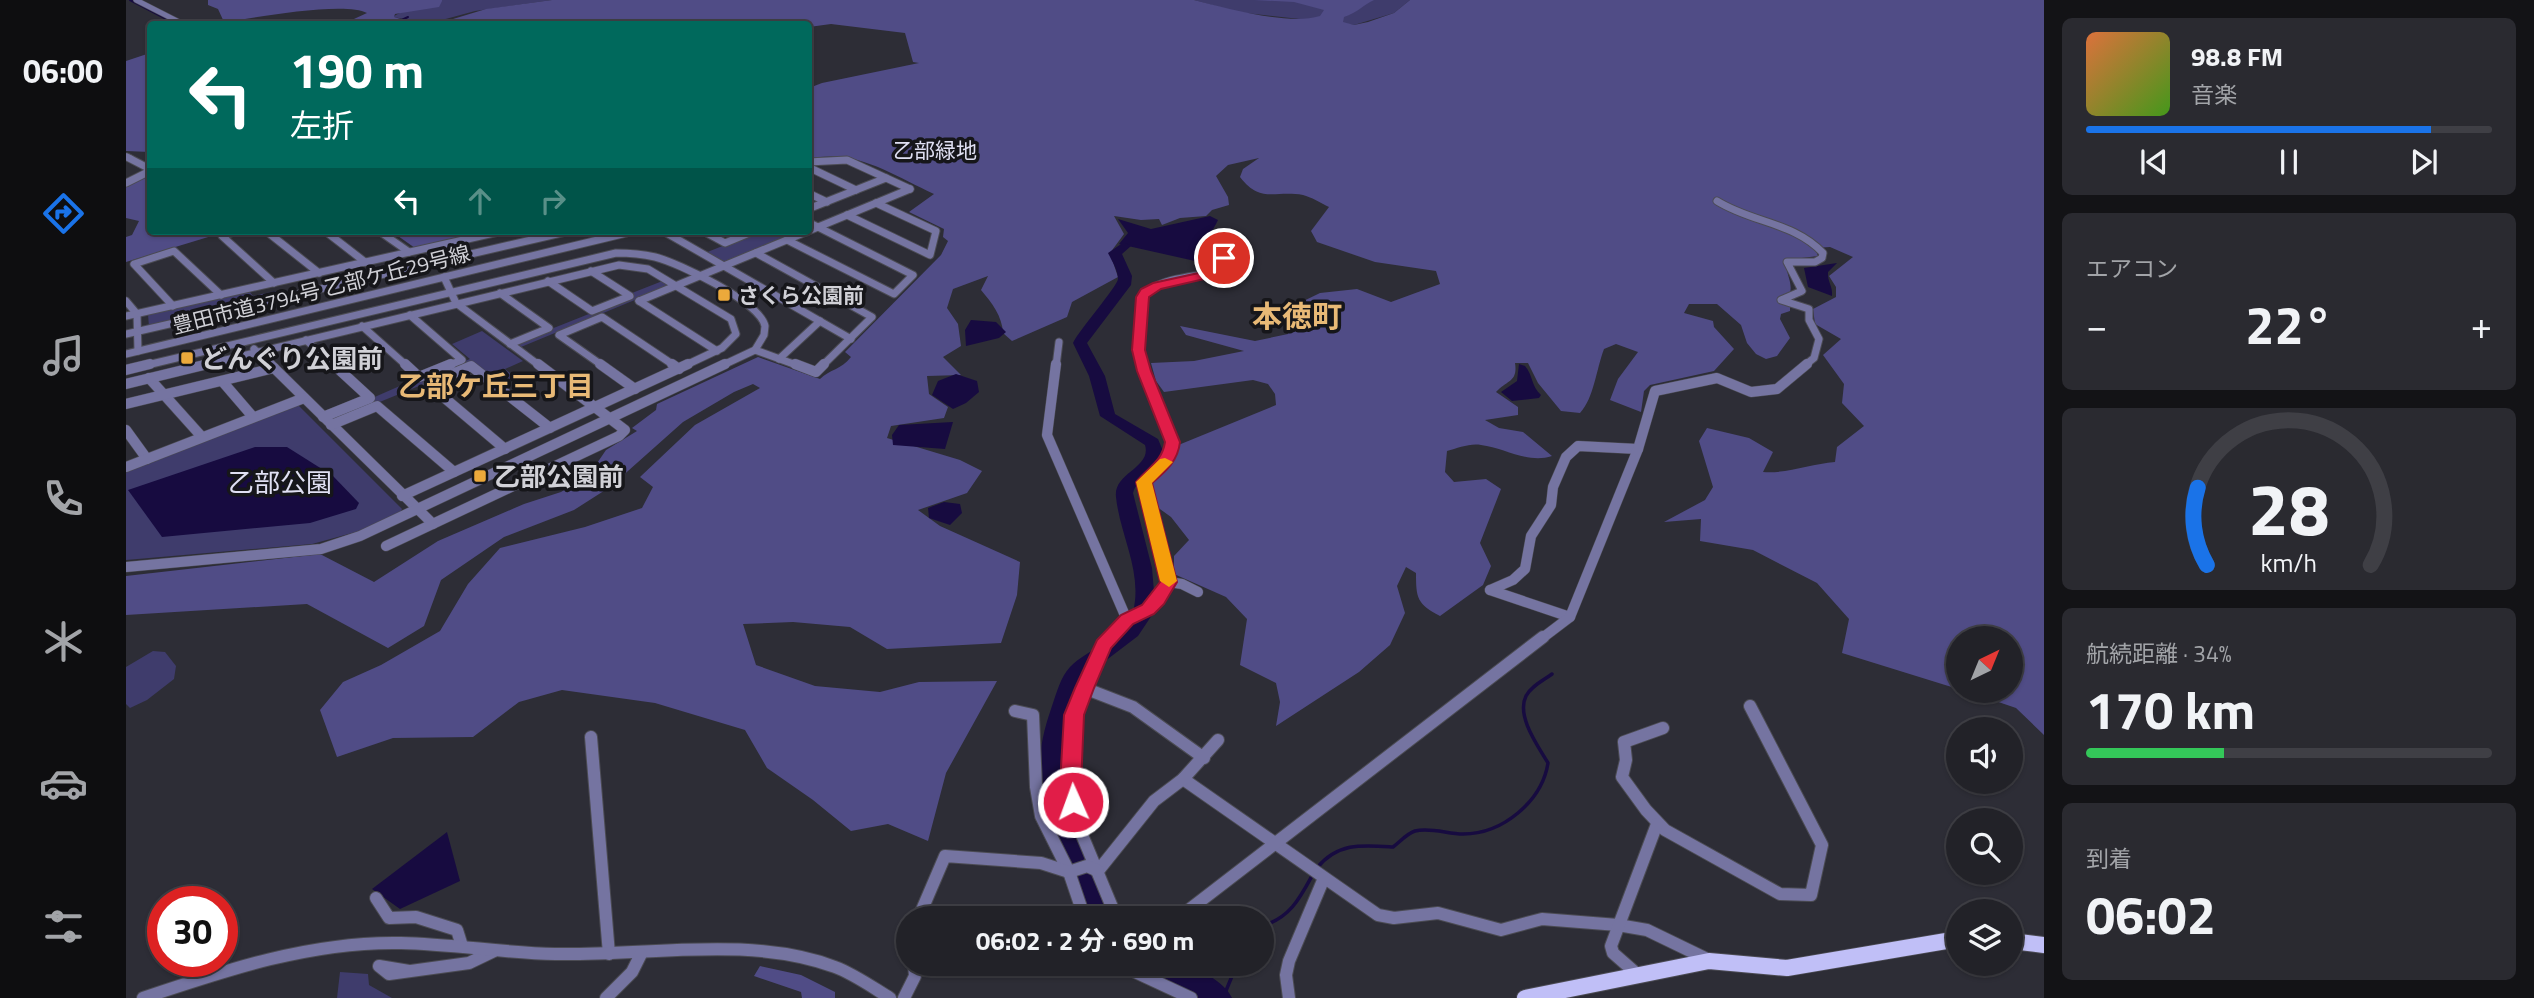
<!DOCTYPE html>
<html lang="ja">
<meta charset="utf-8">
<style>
body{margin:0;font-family:"Titillium Web","Noto Sans JP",sans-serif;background:#2a2a30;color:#f1f3f6;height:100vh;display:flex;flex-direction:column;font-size:26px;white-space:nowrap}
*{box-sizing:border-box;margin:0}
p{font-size:23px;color:#a2a4a8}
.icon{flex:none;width:38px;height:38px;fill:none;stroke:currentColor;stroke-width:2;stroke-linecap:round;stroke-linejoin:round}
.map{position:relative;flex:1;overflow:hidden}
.details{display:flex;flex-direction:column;gap:18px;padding:18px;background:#131316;width:490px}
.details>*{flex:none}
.banner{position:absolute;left:21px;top:21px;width:665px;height:214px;border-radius:7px;box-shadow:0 2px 5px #0004,0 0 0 2px #3f3f45;background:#00695c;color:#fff;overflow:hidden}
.needle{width:46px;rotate:43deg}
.buttons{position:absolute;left:1820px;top:626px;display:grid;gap:14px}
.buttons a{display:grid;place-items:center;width:77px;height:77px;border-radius:50%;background:#222228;box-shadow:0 2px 5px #0004,0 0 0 2px #3f3f45;font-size:35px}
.speed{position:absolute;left:21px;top:886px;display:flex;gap:14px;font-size:35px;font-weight:700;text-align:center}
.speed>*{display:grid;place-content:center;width:91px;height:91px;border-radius:50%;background:#222228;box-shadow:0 2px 5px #0004,0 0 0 2px #3f3f45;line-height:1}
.speed .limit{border:10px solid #d22;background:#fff;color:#111}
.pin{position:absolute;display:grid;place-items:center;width:60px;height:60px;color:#fff;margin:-30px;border:4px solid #fff;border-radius:50%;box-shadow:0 2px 7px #0007}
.me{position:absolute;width:77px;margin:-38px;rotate:358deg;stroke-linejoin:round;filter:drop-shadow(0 0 5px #0008)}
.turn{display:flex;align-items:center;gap:24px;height:147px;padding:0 28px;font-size:32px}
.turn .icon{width:91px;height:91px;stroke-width:2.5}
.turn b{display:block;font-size:49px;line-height:60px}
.lanes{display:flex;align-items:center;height:66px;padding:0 28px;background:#0003;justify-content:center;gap:35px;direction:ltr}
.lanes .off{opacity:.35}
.big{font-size:52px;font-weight:700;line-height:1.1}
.details .tile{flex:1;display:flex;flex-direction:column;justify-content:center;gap:10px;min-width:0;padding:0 24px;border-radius:10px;background:#2a2a30}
.details .dial{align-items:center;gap:0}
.dial svg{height:182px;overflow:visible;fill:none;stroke:#3f3f45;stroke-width:7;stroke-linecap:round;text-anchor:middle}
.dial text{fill:#f1f3f6;stroke:none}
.song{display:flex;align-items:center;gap:21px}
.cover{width:84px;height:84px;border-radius:10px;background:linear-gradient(135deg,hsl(20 70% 55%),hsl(100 70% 35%))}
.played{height:7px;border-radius:4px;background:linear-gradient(90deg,#1a73e8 85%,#3f3f45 85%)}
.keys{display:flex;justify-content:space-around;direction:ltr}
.heat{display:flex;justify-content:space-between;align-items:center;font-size:38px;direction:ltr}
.charge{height:10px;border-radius:5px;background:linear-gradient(90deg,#34c759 34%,#3f3f45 0)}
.trip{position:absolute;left:770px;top:906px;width:378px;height:70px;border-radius:35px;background:#222228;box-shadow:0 2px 5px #0004,0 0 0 2px #3f3f45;font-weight:700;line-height:70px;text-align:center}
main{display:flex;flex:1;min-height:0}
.tab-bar{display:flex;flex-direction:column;width:126px;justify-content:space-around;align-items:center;background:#0e0e10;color:#a2a4a8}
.tab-bar .icon{width:49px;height:49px}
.tab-bar .selected{color:#1a73e8}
.tab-bar b{font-size:32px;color:#f1f3f6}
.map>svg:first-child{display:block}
</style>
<main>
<nav class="tab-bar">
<b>06:00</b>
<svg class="icon selected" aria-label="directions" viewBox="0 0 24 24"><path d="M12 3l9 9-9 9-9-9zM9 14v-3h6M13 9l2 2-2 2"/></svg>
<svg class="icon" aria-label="music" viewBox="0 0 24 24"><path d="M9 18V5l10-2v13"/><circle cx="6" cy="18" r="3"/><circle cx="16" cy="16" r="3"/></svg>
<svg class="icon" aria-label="phone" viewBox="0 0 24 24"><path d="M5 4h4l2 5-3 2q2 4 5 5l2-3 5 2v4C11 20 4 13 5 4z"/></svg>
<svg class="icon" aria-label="climate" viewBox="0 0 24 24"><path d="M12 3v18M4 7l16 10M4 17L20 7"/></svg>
<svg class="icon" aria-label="car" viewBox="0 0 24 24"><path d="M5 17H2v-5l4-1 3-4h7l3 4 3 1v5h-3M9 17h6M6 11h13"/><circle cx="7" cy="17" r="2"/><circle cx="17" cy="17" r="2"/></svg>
<svg class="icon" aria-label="filters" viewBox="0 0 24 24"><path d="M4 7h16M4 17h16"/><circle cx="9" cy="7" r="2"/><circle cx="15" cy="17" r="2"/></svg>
</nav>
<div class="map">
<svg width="1918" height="998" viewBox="0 0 1918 998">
<rect width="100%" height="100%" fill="#2d2d36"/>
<!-- green -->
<g fill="#3f3c6c">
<path d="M316,0H426L349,11L316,20L295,22L267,17C281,6 298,14 316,0Z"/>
<polygon points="1068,0 1284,0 1268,13 1228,25 1111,12"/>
<polygon points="634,231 672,231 598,262 579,253"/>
<polygon points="539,280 545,285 395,347 390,343 508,296 506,293"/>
<polygon points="123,291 127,296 149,291 154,297 23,327 22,314"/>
<polygon points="356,331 397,361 379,369 390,378 376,385 347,364 207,421 203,417 292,378 293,380 344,359 326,344"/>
<polygon points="172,405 276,509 274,513 230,532 186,544 0,560 0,471"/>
<polygon points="27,651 39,652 50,666 48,679 21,700 4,708 0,704 0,667"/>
<polygon points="214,972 242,974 243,985 266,998 211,998"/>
</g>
<!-- forest -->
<g fill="#504c86">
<path d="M82,0H316V1L313,7L269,14L268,17L278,20L265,24H217L241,13C218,1 128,18 98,22L92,9L82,5Z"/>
<path d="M426,0H1068C1100,8 1162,26 1194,16L1198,10L1168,2L1128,0H1248C1237,5 1231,13 1218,17L1217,22L1228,25L1242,22L1268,13L1284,0H1918V735L1890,708L1840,691H1885V639H1832V689L1716,653L1723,619L1691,583L1627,550L1574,541L1575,519L1538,522L1579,500L1587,487L1573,441L1581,428L1623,438L1647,452L1637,472C1660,474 1685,464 1709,462L1711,447L1738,426L1716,403L1718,384L1697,355L1715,339L1689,324L1687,309L1710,297V287L1703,276L1727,257L1704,247L1689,248L1692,256L1660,260C1659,273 1667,281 1664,294L1651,298L1654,303L1664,305V311L1655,314L1654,319L1664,338L1651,356L1640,359L1630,354L1621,343L1615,325L1591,304H1563L1558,313L1587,321L1588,327L1608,349L1588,371L1524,385L1518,391L1515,412L1484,400L1492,379L1512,352L1490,344L1478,349C1470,370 1468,398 1454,413L1435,411L1412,383L1402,363H1389C1392,382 1381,380 1370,392L1392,407V415L1359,420L1373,428L1397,432L1426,456C1402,464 1379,448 1355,445C1344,443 1332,448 1321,451L1319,472L1328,482L1360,479L1375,489L1354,543L1365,566L1357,585L1314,616C1291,604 1290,598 1290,573L1280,567L1271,586L1279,613L1264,645L1233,672L1150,726L1154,702L1150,683L1114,665L1121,619L1100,597L1048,574V556L1063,540L1045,517L1027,504C1020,470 1030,483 1045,463C1048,459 1049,451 1050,446L1150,405L1149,394L1142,384L1127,380L1038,392L1030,381L1025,363L1068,361L1118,351L1060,335L1054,326L1129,341L1162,334L1159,310L1194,293L1231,289L1265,302L1314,284L1310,271L1249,262L1191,242L1185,231L1203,207C1195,203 1185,197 1177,195C1148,190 1135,204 1114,177L1117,169L1133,158L1102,165L1090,176L1102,197L1103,205L1086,210L1080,216L1054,218L1036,225L1033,219L1015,220L988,216L998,234L984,253L992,277L946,302L941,317L886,341L877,333C876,316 866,303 855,290L862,276L827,289L821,308L832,324L835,346L817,357L835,375L801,376L803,394L822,407L818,418L765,426L761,438L834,460L856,471L841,493L792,510L814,526L894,562L891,595L875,643L761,649L724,627L667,622L617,624L630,665L689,686L754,692L793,682L871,681L820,773L802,841L762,824L725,831L687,800L641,768L619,730L529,703L436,690L393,702L347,737L267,738L211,757L194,710L217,682L255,665L314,631L342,584L374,548L459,527L516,508L527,487L514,477L569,425L634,388L627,384L608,392L557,422L484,487L448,510L378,537L315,580L298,626L262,648L181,604L0,615V576L194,554L248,582L312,541L398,504L435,492L463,475L480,450L511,431L506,428L530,410L531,404L632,357L694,379C704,369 715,370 725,357L719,352L815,255L822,241L817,237L818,229L783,212L808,194C767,175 729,148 683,159V88L696,83L793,63L787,62L779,33L705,24L683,27L682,24H269L280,21L327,19L360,9Z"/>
<polygon points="24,53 24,152 0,151 0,61"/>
<polygon points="24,173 24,231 102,231 0,262 0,237 6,235 13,221 0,218 0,185"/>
<polygon points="265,231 363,231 289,248"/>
<polygon points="634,966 675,975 709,992 709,998 676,998 675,992 628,976"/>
</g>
<!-- water -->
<g fill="#170b40">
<path d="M1084,216L1092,220C1086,234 1072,247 1069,261L993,244L1002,233L992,219L1025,229Z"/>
<path d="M1711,263L1702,272C1701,281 1707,286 1706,296L1682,287L1678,268Z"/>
<polygon points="845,320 870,322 880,332 873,338 840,346 839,330"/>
<path d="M1393,364L1399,366C1407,375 1405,386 1415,395L1413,398L1386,401L1375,392L1391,381Z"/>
<polygon points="830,374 851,381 853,392 840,403 827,409 806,395 812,381"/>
<polygon points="827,422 819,449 767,445 766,435 773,425"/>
<polygon points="129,447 161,447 207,476 233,503 230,509 184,523 36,537 2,490"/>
<polygon points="818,502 834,504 836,513 824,525 803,518 802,508"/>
<polygon points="321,832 334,881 274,909 246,889"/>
</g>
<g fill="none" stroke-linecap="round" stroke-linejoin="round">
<!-- stream-far1 -->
<g stroke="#170b40" stroke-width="2">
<polyline points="4,0 50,24"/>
<polyline points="267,24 282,17"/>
</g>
<!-- stream -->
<g stroke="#170b40" stroke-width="3.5">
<path d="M1191,868C1212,842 1237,845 1267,847C1274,842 1280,834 1289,831C1304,827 1322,834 1337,834C1377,834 1416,801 1422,763C1412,746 1390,716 1400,696C1405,686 1418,680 1426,674"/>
<path d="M1136,926C1164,918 1174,898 1187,874"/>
<polyline points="1097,998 1111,964"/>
</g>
<!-- river -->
<g fill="#170b40" fill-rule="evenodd">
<path d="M998,242L1005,246L996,254L1006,276L1005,285L961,343L979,376L989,414L1032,439L1037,451C1034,470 1012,475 1007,493L1026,568L1028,592L1026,615L1012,636L966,671L955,683L941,725L937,757L941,801L989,919H964C956,896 948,872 938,849C915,791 904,769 926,706C931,692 934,678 944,667C961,649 1000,638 1007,612C1017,572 994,536 990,497C987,473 1026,468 1019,445L974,416L963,376L947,343C953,330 991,287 992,279C992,271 986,261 982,253Z"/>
<path d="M1015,964C1028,964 1043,962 1055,964C1072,968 1099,982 1106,998H1071L1019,972Z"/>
</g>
<defs>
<g id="minor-far3">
<polyline points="10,0 57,24"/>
<polyline points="0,156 5,158"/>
</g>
<g id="minor-far2">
<polyline points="1,157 24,169"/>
<polyline points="682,162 721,160 784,189"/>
<polyline points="682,167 730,190"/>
<polyline points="0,183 24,171"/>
<polyline points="682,193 701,202"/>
<path d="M1591,201C1626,223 1668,222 1697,253L1696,258L1689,262H1661L1676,291L1655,300L1683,309V320L1693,339L1688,358L1678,366"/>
<polyline points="682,209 760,178"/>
<polyline points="721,215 804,255 810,231 750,203"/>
<polyline points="111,231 96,236 148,283"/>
<polyline points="140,231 193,273"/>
<polyline points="199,231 239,262"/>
<polyline points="253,231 283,252"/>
<polyline points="537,231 725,339"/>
<polyline points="577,231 599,243 628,231"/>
<polyline points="661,240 768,294 787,275 682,222"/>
<polyline points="630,253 746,317 696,366"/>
<polyline points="318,277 330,303 414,366"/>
<polyline points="422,281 466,311 504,296 465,271"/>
<polyline points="374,293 423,328 384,344"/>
<polyline points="0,301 11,314"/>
<polyline points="513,301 784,189"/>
<polyline points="513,301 591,351"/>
<polyline points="47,306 8,264 48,251 95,295"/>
<polyline points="11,314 12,351"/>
<polyline points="284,315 336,360 321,366"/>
<polyline points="0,316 377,231"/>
<polyline points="236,326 281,366"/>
<polyline points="0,334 444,231"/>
<polyline points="180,340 209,366"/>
<polyline points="128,349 145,366"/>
<polyline points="629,350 673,366"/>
<polyline points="0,354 509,231"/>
<polyline points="653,359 694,321"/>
<path d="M17,366L490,253C503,253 516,254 529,257C553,263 634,302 639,326L638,335L629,350L595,366"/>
<polyline points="75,366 493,265 522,269 605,319 610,334 596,348 558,366"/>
<polyline points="477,366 433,335 476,317 549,366"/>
<polyline points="930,366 933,342"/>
<path d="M1018,366C1014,350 1007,302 1022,291C1040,277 1070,277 1091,272L1098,258L1111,253"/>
</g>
<g id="minor-far1">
<polyline points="144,364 307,524"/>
<polyline points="279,364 293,377 325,364"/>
<polyline points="474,364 509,389"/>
<polyline points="546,364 553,369"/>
<polyline points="669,364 690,372 698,364"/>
<polyline points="930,364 921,435 1001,620"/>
<polyline points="0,370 24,364"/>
<polyline points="23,378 76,437"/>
<polyline points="96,381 127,417"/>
<polyline points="0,384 82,364"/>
<polyline points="0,404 148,368"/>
<polyline points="197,417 244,398 207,364"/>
<polyline points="205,425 251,406 328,472"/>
<polyline points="0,430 21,459"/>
<polyline points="379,449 302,384 345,366 424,428"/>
<polyline points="0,467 178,398"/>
<polyline points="276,496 562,364"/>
<polyline points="260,546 493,436 499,430 412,364"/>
<polyline points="0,567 195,549 234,536 599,364"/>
<polyline points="1043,582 1056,584 1072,592"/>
<polyline points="1364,590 1387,580 1399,569 1405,536 1425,505 1427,487 1440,457 1452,446 1512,449"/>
<polyline points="1364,590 1444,617"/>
<polyline points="983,639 1001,620 1022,610 1043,582 1018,482 1042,456 1046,442 1017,364"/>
<polyline points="1415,639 1444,617 1512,449 1529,391 1591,378 1625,392 1651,389 1681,364"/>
</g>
<g id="minor">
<polyline points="984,637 977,645 948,715 945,785 949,818 991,919"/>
<polyline points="958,688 1007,707 1078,758"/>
<polyline points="889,711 907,715 910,787 915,816 943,872 959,919"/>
<polyline points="1537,728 1498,742 1500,760 1496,777 1520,810 1539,830 1654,894 1685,895 1696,845 1624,706"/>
<polyline points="465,737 483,954"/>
<polyline points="1057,779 1252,915 1268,918 1312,913 1375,930 1416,919 1492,925 1521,930 1583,960"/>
<polyline points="972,871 1028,801 1057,779 1092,740"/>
<polyline points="250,898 263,918 290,917 331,930 336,946"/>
<polyline points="792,919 819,856 915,863 943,872 961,866 972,871"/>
<polyline points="1051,919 1417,637"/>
<polyline points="992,964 1065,998"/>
<polyline points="283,971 253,966 263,974 343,963 368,951"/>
<polyline points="1511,974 1487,953 1485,946 1531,824"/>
<path d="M17,998C100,970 186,941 275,943C327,944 378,953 429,954C518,956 625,935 709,967C728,974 746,987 764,998"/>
<polyline points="480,998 506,972 515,954"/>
<polyline points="778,998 789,976 788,964"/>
<polyline points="1163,998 1160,975 1163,961 1198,878"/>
</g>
<g id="major">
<polyline points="1885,941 1918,945"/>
<polyline points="1399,998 1583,961 1661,968 1832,939"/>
</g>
</defs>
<!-- minor-far3 casing -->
<use href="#minor-far3" stroke="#4b4b53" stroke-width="6"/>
<!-- minor-far2 casing -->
<use href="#minor-far2" stroke="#4b4b53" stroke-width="9"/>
<!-- minor-far1 casing -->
<use href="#minor-far1" stroke="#4b4b53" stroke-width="11"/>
<!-- minor casing -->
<use href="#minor" stroke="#4b4b53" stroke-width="14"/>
<!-- major casing -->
<use href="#major" stroke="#4b4b53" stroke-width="18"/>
<!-- minor-far3 -->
<use href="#minor-far3" stroke="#7574a1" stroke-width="5"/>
<!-- minor-far2 -->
<use href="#minor-far2" stroke="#7574a1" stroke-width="7"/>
<!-- minor-far1 -->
<use href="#minor-far1" stroke="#7574a1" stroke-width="10"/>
<!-- minor -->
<use href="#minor" stroke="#7574a1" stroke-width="12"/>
<!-- major -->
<use href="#major" stroke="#c0bff7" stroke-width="16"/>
</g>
<!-- route -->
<path fill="#e11d48" stroke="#92132f" stroke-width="2" d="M1098,254L1104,258L1096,275L1035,289L1023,297L1019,350L1025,371L1054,442C1052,461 1040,471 1026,483L1051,582L1038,604L1028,614L1007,624L985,648L968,688L958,715L955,785L957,802L954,808L947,810L939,808L934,785L938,715L949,688L971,640L995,615L1016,605L1034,582L1010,482C1022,467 1036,462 1039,442L1011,371L1006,350L1010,297L1015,289L1027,283L1086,270L1094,255Z"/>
<!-- slow -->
<polygon fill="#f59e0b" points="1039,458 1047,462 1026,483 1051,581 1043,587 1034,581 1010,482 1034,459"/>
<!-- markers -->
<g fill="#eca93b" stroke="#16161a" stroke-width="2.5">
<rect x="591" y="288" width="14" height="14" rx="3.5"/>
<rect x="54" y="351" width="14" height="14" rx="3.5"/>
<rect x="347" y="469" width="14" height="14" rx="3.5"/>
</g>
<g text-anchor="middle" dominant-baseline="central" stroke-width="7" stroke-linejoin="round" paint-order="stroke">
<!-- far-park labels -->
<g font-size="21" fill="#e0e0f3" stroke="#16161a">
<text x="809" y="150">乙部緑地</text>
</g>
<!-- far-street labels -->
<g font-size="21" fill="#d1d1d7" stroke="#16161a">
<text transform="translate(195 289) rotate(-14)">豊田市道3794号 乙部ケ丘29号線</text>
</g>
<!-- far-poi labels -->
<g font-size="21" font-weight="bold" fill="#d1d1d7" stroke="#16161a" text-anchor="start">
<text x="612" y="295">さくら公園前</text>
</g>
<!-- poi labels -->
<g font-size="26" font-weight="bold" fill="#d1d1d7" stroke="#16161a" text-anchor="start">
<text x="75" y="358">どんぐり公園前</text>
<text x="368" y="476">乙部公園前</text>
</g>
<!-- park labels -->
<g font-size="26" fill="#e0e0f3" stroke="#16161a">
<text x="154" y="482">乙部公園</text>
</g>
<!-- neighbourhood labels -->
<g font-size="28" font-weight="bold" fill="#e8b976" stroke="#16161a">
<text x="370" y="385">乙部ケ丘三丁目</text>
</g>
<!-- quarter labels -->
<g font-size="30" font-weight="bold" fill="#e8b976" stroke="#16161a">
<text x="1171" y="316">本徳町</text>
</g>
</g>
</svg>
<div class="buttons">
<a><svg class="needle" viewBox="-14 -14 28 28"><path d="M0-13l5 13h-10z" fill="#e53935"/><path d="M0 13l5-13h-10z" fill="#a2a4a8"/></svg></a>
<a><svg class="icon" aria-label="sound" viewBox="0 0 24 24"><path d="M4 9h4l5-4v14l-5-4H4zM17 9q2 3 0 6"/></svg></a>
<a><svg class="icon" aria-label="search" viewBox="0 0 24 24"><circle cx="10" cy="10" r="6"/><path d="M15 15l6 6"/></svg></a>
<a><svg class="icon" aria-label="layers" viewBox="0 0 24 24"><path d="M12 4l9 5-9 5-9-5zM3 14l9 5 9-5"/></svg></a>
</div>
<div class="speed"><div class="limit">30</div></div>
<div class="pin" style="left:1098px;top:258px;background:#d93025"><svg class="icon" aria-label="arrive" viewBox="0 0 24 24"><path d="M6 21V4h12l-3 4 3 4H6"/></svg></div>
<svg class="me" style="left:947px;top:802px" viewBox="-20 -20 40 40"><circle r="17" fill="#e11d48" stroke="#fff" stroke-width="3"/><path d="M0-11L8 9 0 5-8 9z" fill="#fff"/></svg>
<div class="trip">06:02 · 2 分 · 690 m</div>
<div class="banner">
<div class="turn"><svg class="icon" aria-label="left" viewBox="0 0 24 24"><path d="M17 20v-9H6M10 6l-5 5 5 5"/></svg><div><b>190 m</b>左折</div></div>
<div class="lanes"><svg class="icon" aria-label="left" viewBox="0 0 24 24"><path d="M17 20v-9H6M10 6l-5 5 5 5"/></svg><svg class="icon off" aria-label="ahead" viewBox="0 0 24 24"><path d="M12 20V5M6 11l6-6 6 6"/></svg><svg class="icon off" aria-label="right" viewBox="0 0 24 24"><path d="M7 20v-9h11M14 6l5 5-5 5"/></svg></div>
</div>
</div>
<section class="details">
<div class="tile">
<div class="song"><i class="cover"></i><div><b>98.8 FM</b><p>音楽</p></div></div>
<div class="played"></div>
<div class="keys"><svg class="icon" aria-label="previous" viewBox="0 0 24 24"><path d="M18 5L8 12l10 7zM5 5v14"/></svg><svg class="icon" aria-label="pause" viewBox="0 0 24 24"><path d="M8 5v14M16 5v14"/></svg><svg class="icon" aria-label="next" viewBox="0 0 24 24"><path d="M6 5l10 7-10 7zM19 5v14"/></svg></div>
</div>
<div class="tile"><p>エアコン</p>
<div class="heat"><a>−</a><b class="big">22°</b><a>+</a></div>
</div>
<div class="tile dial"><svg viewBox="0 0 100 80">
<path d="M14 69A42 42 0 1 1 86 69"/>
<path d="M14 69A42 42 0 0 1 10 35" stroke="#1a73e8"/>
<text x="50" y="56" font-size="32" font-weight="700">28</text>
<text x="50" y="72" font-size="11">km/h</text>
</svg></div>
<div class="tile"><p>航続距離 · 34%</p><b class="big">170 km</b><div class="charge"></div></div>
<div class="tile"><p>到着</p><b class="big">06:02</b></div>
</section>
</main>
